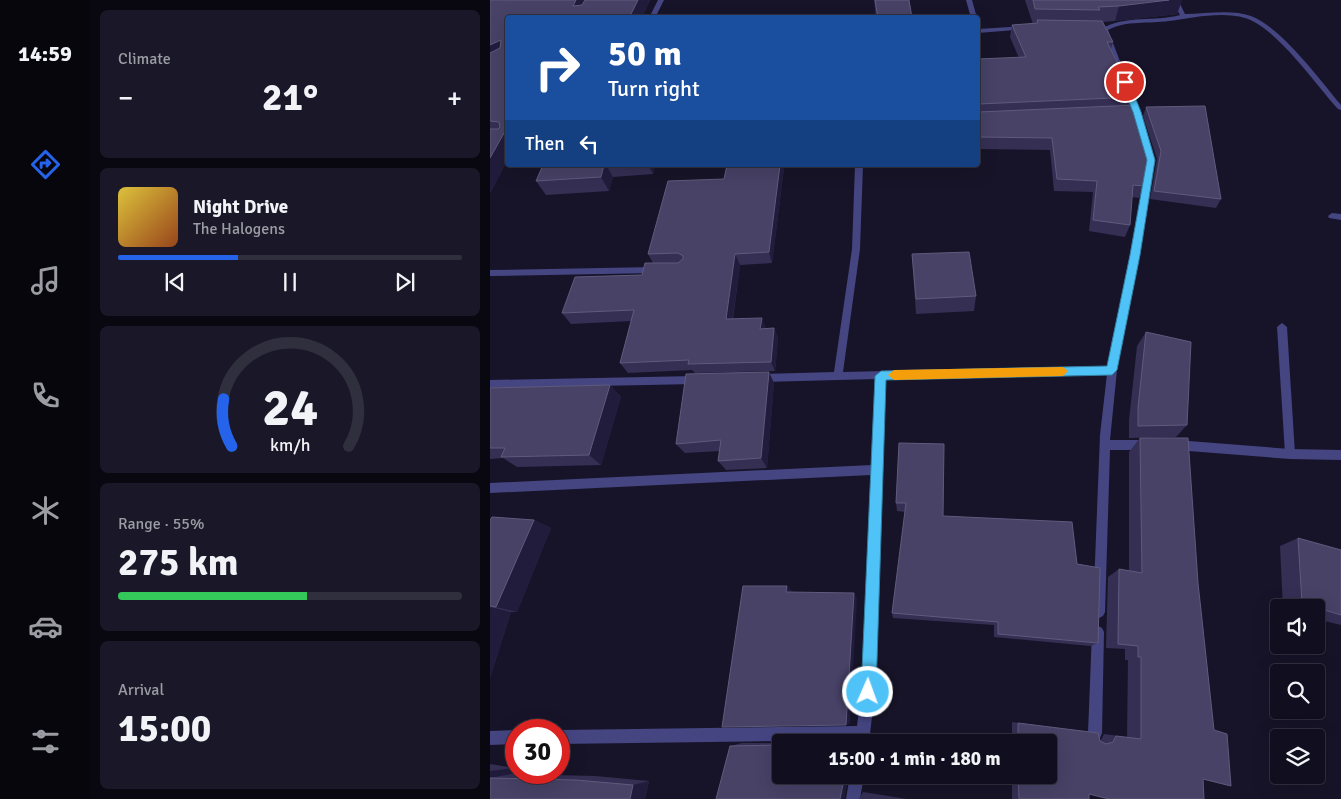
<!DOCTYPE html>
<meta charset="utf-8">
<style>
body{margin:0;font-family:Signika,sans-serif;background:#1a1828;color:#f1f3f6;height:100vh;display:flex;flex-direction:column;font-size:19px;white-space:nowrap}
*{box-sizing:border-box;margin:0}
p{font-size:16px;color:#9c9ca4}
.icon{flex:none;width:28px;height:28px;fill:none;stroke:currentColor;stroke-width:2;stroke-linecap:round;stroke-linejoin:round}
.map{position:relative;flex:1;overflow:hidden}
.side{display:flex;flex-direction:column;gap:10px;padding:10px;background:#090811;width:400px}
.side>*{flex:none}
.top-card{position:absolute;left:15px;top:15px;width:475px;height:152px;border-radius:5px;box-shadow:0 5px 20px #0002,0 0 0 1px #302f3d;background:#1a4fa0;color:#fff;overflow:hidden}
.buttons{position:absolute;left:780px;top:599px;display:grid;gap:10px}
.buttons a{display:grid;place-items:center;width:55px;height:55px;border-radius:5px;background:#110f1f;box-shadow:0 5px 20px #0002,0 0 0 1px #302f3d;font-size:25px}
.speed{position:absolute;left:15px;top:719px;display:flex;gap:10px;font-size:25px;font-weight:700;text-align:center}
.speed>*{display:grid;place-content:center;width:65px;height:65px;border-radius:50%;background:#110f1f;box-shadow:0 5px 20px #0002,0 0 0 1px #302f3d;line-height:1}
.speed .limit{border:8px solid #d22;background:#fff;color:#111}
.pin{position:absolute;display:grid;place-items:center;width:42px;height:42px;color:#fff;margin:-21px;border:2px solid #fff;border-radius:50%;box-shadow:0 1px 5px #0007}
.me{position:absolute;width:55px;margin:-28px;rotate:2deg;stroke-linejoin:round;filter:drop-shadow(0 0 4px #0008)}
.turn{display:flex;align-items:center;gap:18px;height:105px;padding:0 20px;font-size:22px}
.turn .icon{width:65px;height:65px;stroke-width:2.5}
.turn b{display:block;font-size:35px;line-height:42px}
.then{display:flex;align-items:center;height:48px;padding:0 20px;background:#0003;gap:10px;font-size:19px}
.big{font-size:38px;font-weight:700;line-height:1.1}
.side .tile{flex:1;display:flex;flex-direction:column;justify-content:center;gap:8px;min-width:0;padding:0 18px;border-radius:8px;background:#1a1828}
.side .dial{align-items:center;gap:0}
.dial svg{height:130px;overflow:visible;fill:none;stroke:#302f3d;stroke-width:7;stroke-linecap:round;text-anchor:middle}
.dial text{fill:#f1f3f6;stroke:none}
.song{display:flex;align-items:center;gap:15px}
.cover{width:60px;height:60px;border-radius:8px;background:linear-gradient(135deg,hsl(50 70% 55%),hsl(20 70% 35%))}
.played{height:5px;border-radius:2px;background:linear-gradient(90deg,#2563eb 35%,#302f3d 35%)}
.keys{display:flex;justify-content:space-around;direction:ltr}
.heat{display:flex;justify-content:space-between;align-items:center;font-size:28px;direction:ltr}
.charge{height:8px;border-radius:4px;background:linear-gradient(90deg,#34c759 55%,#302f3d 0)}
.trip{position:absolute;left:282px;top:734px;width:285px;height:50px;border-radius:5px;background:#110f1f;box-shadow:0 5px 20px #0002,0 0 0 1px #302f3d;font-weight:700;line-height:50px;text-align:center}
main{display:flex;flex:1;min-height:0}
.tab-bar{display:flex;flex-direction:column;width:90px;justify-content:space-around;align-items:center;background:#07060c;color:#9c9ca4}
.tab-bar .icon{width:35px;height:35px}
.tab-bar .selected{color:#2563eb}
.tab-bar b{font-size:22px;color:#f1f3f6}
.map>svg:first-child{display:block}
</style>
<main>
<nav class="tab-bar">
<b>14:59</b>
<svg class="icon selected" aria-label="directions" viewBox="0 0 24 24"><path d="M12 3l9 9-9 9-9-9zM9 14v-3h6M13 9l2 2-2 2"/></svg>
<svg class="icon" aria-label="music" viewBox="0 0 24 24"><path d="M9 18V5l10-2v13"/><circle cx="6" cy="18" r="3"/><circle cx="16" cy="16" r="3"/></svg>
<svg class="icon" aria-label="phone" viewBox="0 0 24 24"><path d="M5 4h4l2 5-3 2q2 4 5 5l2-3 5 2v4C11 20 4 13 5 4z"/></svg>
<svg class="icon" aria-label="climate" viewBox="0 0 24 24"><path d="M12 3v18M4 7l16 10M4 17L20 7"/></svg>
<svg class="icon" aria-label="car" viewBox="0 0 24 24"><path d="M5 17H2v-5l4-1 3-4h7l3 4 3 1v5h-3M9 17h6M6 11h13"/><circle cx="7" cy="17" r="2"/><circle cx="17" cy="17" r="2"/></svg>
<svg class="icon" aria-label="filters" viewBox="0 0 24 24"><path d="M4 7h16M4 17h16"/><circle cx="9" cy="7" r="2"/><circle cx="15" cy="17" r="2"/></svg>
</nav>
<section class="side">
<div class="tile"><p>Climate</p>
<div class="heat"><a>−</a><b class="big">21°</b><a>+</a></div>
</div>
<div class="tile">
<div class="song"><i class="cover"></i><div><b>Night Drive</b><p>The Halogens</p></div></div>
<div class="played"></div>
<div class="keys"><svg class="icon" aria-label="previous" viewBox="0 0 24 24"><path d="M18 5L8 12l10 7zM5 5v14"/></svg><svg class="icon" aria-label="pause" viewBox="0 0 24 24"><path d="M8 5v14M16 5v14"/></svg><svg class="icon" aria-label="next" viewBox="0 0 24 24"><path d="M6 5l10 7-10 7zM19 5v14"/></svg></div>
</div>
<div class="tile dial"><svg viewBox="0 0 100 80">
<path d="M14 69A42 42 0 1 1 86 69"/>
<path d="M14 69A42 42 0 0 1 9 40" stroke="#2563eb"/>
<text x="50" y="56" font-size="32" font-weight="700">24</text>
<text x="50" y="72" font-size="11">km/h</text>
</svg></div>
<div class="tile"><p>Range · 55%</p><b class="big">275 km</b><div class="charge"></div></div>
<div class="tile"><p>Arrival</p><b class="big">15:00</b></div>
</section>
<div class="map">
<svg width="851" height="799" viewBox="0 0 851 799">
<rect width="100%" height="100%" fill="#171429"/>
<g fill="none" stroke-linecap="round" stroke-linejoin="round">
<!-- lane -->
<polygon fill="#454582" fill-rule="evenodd" points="792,323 797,327 805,454 804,457 800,459 796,457 795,454 787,327"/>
<!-- street -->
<g fill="#454582" fill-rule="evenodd">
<polygon points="168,0 174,0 165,18 159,18"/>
<polygon points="476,0 482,0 487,18 481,18"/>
<path d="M682,0H688L695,14C716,14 741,9 761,16C792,28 829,79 851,105V110L848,109C826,85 786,27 755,18C731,11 702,18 679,21C658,24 637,20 618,30L633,69L628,70L612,29L613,28C637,15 664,22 690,15Z"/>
<polygon points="534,26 537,28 536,29 488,33 488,29"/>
<polygon points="652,139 658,139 659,141 665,160 649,255 627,370 620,440 656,440 660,442 661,445 660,448 656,450 620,450 615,612 613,616 609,618 605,616 603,612 610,435 617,374 396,379 385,692 379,742 365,742 365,740 69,744 69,730 367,726 371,692 381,475 0,493 0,483 382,465 386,379 268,382 265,381 263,378 265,375 268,374 344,372 362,249 365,165 373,165 370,249 353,372 618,366 641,255 657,160 651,141"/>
<polygon points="842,213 851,214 851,220 839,218 838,216"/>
<polygon points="166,267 170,270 166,273 0,276 0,270"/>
<polygon points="206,376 209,377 211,380 209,383 206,384 0,388 0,380"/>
<polygon points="686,440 800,449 851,450 851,460 800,459 686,450 682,448 681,445 682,442"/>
<polygon points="608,626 612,628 614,632 612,733 610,738 605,740 600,738 598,733 602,632 604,628"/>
<polygon points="26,730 26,744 0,745 0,731"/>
<polygon points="360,775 374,775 370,799 356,799"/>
</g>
</g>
<!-- wall -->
<g fill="#352f54">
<polygon points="0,0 160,0 152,18 18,18 18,159 0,193"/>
<polygon points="384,0 419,0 422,18 386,18"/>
<polygon points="535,0 692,0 687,14 625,21 613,22 623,42 621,49 645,97 642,105 654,186 649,198 642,197 640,225 635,237 599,231 603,192 564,191 560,150 488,149 488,59 529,58 520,37 522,25 543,24"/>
<polygon points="656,107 731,199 726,208 660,199 667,159 653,116"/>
<polygon points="53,165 165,165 163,174 123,177 119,191 56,195 46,181"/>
<polygon points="237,165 318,165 294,168 282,263 250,265 243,319 276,329 284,328 288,338 285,371 205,373 202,370 138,373 130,363 141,321 81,324 72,313 152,275 163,263 158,254 234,179"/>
<polygon points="422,254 486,296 484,311 426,314 423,270"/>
<polygon points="656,332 697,425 686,437 639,438 639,420 647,346"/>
<polygon points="284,383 277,468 236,470 228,461 230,451 195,453 186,444"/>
<polygon points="120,385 131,397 111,465 27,467 13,458 0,459 0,388"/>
<polygon points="650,438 713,779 599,794 599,799 522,799 522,775 559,775 559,742 522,742 522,722 608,733 610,740 611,740 614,734 637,737 638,660 635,660 635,649 616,648 618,577 629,569 639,571 639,452"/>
<polygon points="409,443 453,516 587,564 608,643 600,646 504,637 504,625 403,618 402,613 415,512 407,511 406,503"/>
<polygon points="0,520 44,520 61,528 27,612 21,612 0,678"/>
<polygon points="808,538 851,550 851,625 826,619 826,608 793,608 790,546"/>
<polygon points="252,743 291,743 291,775 359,775 354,799 226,799 240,746"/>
<polygon points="0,764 24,768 21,774 105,776 159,781 155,799 0,799"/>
<polygon points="373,792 417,799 369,799"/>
</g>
<!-- shaded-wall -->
<g fill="#211c3b">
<polygon points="86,0 99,0 91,18 83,6"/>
<polygon points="148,0 160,0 152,18 139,18"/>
<polygon points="679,0 692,0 687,14 625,21 629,6"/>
<polygon points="11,40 18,51 0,63 0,45"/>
<polygon points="18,126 18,159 0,193 0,158"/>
<polygon points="114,165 116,165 123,177 119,191 111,177"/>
<polygon points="158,165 165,165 163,174"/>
<polygon points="290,165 293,165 294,168 282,263 279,252"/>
<polygon points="245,254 250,265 241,329 236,319"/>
<polygon points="272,318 276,328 275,339 270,329"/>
<polygon points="284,328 288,338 285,371 281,362"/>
<polygon points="279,372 284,383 277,468 271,458"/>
<polygon points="120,385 131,397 111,465 99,455"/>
<polygon points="44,520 61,528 27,612 6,607"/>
<polygon points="297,586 303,592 296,592"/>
<polygon points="364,593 367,599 360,724 356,725"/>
<polygon points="0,607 21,612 0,678"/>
<polygon points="24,768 21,774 0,778 0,771"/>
<polygon points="355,775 359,775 354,799 350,799"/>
<polygon points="159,781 155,799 140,799 143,785"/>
</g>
<!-- building -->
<g fill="#474266" stroke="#605b7d">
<polygon points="0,0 86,0 83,6 92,5 95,0 148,0 139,18 18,18 18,126 0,158 0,129 8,129 10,127 9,122 0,121 0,53 10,48 11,40 0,45"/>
<polygon points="385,0 419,0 422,18 388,18"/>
<polygon points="543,0 679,0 629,6 608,7 610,10 545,9"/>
<polygon points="547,20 612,21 623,42 617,42 645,97 489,104 488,110 488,59 536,57 522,25 548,23"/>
<polygon points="647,105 660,148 654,186 643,185 640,225 603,220 607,181 567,179 562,138 488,137 488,110 489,112"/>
<polygon points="715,106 731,199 664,191 671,151 656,107"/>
<polygon points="53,165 114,165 111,177 46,181"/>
<polygon points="237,165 290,165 279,252 245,254 236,319 272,318 270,329 284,328 281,362 198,364 199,360 130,363 144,310 72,313 85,277 152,275 155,263 188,263 193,259 193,256 188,253 158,254 178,181 234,179"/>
<polygon points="479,252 486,296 426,299 422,254"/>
<polygon points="656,332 701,342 697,425 648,426 648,408"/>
<polygon points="279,372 271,458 228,461 231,440 186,444 196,374"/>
<polygon points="120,385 99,455 11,457 15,448 0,448 0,388"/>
<polygon points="650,438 698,438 708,583 724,730 737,734 741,786 713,779 714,799 619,799 599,794 599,799 529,799 528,775 559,775 559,742 528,742 528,723 608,733 610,741 616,744 623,742 626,736 651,739 651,657 648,657 648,646 628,644 629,569 652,573"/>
<polygon points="409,443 454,444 453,516 582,522 587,564 610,568 608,643 508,634 508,622 402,613 416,503 406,503"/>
<polygon points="2,517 44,520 6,607 0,606 0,520"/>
<polygon points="808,538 851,550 851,615 812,603"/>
<polygon points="253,586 297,586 296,592 364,593 356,725 232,727"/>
<polygon points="291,745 291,775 355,775 350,799 226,799 240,746"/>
<polygon points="0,778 86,780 143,785 140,799 0,799"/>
</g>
<!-- route -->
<polygon fill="#4fc3f7" stroke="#337fa1" points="635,80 639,82 651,112 665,160 650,255 627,370 622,375 396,380 386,692 384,697 378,699 373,697 371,692 385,376 391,371 617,366 640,255 657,160 643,112 631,82"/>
<!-- slow -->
<polygon fill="#f59e0b" points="573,367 578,371 573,376 404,380 398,375 404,370"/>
</svg>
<div class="buttons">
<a><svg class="icon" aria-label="sound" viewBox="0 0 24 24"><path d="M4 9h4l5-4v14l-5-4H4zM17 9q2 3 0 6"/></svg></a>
<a><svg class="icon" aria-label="search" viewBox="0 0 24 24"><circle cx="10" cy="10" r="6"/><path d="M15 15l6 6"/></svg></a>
<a><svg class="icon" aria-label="layers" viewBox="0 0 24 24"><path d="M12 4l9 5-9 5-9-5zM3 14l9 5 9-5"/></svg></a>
</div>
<div class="speed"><div class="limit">30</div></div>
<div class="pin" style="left:635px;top:82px;background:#d93025"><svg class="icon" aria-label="arrive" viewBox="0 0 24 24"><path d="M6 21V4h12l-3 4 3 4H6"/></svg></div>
<svg class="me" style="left:378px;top:692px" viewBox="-20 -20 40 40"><circle r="17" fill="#4fc3f7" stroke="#fff" stroke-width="3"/><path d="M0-11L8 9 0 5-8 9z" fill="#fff"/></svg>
<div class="trip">15:00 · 1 min · 180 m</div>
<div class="top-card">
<div class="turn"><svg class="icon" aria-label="right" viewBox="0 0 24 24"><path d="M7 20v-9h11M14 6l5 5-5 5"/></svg><div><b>50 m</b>Turn right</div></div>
<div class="then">Then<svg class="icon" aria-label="left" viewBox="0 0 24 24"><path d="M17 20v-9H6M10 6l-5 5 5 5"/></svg></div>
</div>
</div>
</main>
